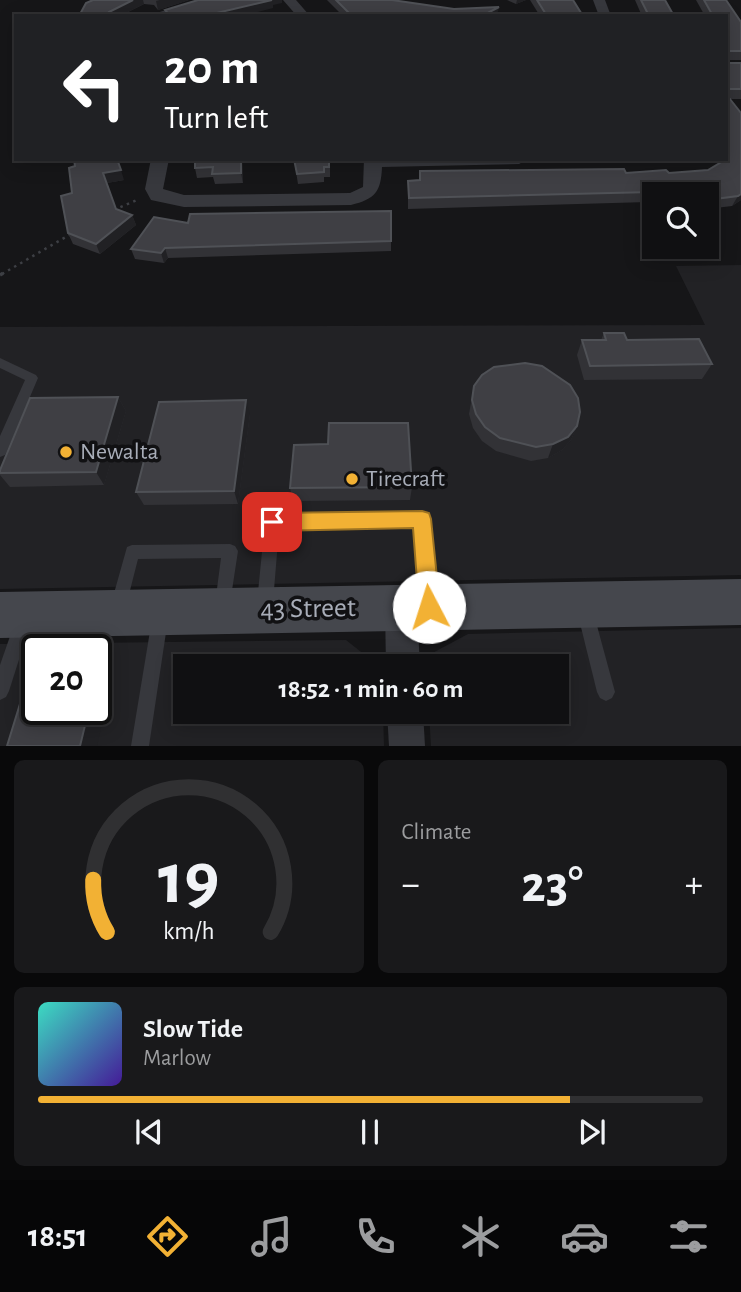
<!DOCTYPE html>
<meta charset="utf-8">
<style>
body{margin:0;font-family:"Alegreya Sans",sans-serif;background:#19191b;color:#f1f3f6;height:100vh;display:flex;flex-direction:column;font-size:26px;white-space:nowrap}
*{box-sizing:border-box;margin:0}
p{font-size:23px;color:#9c9d9f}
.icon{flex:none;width:38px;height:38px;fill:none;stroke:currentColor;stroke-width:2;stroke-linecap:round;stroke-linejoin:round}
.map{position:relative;height:746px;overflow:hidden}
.drawer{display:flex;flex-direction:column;gap:14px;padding:14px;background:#09090a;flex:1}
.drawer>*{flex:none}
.guide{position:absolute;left:14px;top:14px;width:714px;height:147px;border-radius:0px;box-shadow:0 4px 18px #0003,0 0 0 2px #303032;background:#202124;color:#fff;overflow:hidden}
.buttons{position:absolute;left:642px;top:182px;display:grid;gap:14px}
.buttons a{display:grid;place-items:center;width:77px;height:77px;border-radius:0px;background:#101012;box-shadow:0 4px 18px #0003,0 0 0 2px #303032;font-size:35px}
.speed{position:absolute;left:21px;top:634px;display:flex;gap:14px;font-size:35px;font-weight:700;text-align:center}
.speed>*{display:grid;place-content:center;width:91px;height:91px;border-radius:50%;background:#101012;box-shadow:0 4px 18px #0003,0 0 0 2px #303032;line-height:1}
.speed .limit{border:4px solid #111;border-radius:10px;background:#fff;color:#111}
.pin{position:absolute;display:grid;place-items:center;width:60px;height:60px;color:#fff;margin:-30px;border-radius:14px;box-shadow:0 4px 10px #0006}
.me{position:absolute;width:77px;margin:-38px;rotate:355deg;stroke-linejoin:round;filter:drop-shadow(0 0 5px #0008)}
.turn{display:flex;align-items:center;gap:24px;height:147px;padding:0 35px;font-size:32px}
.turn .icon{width:91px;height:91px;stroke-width:2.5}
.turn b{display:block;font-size:49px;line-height:60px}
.big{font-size:52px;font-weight:600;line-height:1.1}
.drawer .widget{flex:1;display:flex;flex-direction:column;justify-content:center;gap:10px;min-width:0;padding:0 24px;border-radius:10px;background:#19191b}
.drawer .dial{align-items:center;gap:0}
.dial svg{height:182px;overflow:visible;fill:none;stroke:#303032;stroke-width:7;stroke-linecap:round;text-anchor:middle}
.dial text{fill:#f1f3f6;stroke:none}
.song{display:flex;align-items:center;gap:21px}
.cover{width:84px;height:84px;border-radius:10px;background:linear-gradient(135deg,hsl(170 70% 55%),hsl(260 70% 35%))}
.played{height:7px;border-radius:4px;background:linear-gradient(90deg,#f2b134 80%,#303032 80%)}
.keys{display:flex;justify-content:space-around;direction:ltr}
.heat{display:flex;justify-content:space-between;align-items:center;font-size:38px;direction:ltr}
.drawer .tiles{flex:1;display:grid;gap:14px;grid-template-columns:1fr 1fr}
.widget:last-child{grid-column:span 2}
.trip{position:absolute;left:173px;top:654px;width:396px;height:70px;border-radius:0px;background:#101012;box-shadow:0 4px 18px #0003,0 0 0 2px #303032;font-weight:600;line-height:70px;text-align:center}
.dock{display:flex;height:112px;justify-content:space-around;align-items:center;background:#060607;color:#9c9d9f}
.dock .icon{width:49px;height:49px}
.dock .selected{color:#f2b134}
.dock b{font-size:32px;color:#f1f3f6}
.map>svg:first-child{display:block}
</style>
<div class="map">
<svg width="741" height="746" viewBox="0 0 741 746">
<rect width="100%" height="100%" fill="#161618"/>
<!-- built -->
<g fill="#222225" fill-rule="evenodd">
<polygon points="741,265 741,575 0,589 0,327 705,325 676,266"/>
<polygon points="741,628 741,746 431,746 429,712 556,712 556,667 426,667 425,657 468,634"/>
<path d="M346,640L380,667H186V712H383L384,746H0V644ZM37,649H96V709H37Z"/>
</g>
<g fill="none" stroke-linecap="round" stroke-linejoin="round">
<!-- path-far1 -->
<g stroke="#3d3f44" stroke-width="2.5" stroke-dasharray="2.5 4.5" stroke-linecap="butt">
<polyline points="114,210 139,199"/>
<polyline points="2,274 71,234"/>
</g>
<!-- path -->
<polyline stroke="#3d3f44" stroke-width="3.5" stroke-dasharray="3.5 5" stroke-linecap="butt" points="0,275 5,272"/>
<!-- lane -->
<g fill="#37383d" fill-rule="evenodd">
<polygon points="0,358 36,375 38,378 7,451 5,455 0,457 0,436 25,380 0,368"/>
<polygon points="422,512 427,514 429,519 437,600 435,606 429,608 423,606 421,600 415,526 279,529 273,602 271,608 265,610 259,608 257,602 265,522 267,517 272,515"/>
<polygon points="230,544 235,546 238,551 229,610 223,612 217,610 215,604 221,558 138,559 125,610 119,612 113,610 111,604 127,547 132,545"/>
<polygon points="585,603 591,605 593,611 615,692 612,698 606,701 600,698 597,692 577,611 579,605"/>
<polygon points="160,611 166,613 168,619 149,746 131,746 152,619 154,613"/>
<polygon points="22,617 28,619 30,625 9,691 6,697 0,700 0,665 16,619"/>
</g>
<!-- street -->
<g fill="#37383d" fill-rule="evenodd">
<polygon points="198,0 218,0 168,16 147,16"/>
<polygon points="283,0 296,0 310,16 297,16"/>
<polygon points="593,0 605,0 611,16 599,16"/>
<path d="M151,159H169L163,189L184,195L350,193L363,187L364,159H528L519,164L382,167C381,192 375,199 351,205L184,207L151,200L145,189Z"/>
<polygon points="401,592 412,597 417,608 420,667 386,667 385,608 390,597"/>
<polygon points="387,712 423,712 425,746 389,746"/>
</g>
<!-- secondary -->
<polygon fill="#45474d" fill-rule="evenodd" points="741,579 741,625 0,638 0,592"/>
</g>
<!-- wall -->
<g fill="#323236">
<polygon points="93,0 189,0 158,10 154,5 144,4 120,16 79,16"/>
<polygon points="327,0 392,0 498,16 343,16"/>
<polygon points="507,0 526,0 516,4"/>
<polygon points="530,0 573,0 583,16 540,16"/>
<polygon points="635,0 665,0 674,16 642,16"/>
<polygon points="696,0 726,0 741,22 741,60 728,60 728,63 741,63 741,99 730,99 741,200 732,206 707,209 707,194 654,194 654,210 648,202 408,209 408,181 419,181 420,171 669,173 708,170 723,161 722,159 726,159 726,16 705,16"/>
<polygon points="195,159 242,159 243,183 215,184 213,177 197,178 195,168"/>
<polygon points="294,159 330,159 330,177 324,177 324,182 298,184"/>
<polygon points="75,166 124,180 107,183 116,209 132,215 136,225 100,254 73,244 68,233"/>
<polygon points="188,223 391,241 391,251 168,258 164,263 135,259 131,249"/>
<polygon points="604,333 627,340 712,364 702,379 584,380 577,355 582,340 601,340"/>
<polygon points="474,386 577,426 571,440 562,450 548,458 531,461 496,451 482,441 473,428 469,414"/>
<polygon points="118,397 126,411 104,485 10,487 0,475 0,470"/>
<polygon points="250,414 238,504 144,505 136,492"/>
<polygon points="328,444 412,487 410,500 293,501 290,488"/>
</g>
<!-- shaded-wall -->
<g fill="#212124">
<polygon points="133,0 143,0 144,4 120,16 110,16 109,12"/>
<polygon points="160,0 189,0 158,10 156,1"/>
<polygon points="270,0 282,0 282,3 273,5 273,8 242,16 204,16"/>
<polygon points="517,0 526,0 516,4"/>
<polygon points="499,7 497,16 482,16"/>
<polygon points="241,159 242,159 243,183 241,173"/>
<polygon points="121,170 124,180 107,183 103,173"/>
<polygon points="741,194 741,200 732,206 738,196"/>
<polygon points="132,215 136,225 100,254 96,244"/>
<polygon points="165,248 168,258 164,263 161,253"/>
<polygon points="118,397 126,411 104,485 96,472"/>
<polygon points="246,400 250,414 238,504 234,491"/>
<polygon points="577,426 571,440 562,450 548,458 553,444"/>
<polygon points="100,662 113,673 97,746 80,746 89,709 96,709 96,679"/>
</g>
<!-- building -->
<g fill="#3f3f44" stroke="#4f5156" stroke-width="2">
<polygon points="93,0 133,0 109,12 111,16 79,16 86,3"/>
<polygon points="198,0 272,0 204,16 170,16 165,10"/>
<polygon points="336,0 392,0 454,9 499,7 482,16 352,16"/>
<polygon points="537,0 573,0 583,16 547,16"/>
<polygon points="641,0 665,0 674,16 649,16"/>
<polygon points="704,0 726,0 741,22 741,51 728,51 728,63 741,63 741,89 726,89 726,16 713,16"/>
<polygon points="726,94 741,113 741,194 738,196 707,200 707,194 654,194 654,196 652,192 409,198 408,181 420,180 420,171 624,169 626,173 666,170 669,173 708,170 728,158 726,137"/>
<polygon points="74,159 117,159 121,170 103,173 116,209 132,215 96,244 68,233 61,196 72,193 69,168 75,166"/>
<polygon points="195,159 241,159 241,173 212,174 213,167 195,168"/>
<polygon points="294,159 329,159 329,167 324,167 324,172 297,174"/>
<polygon points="391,211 391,241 165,248 161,253 131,249 154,217 188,223 190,214"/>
<polygon points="604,333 624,333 627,340 699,339 712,364 590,366 582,340 606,340"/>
<polygon points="525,363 542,366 570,385 578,398 580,412 577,426 568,437 553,444 536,447 500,438 485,427 476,414 472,400 474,386 482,375 494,367"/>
<polygon points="118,397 96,472 0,473 0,470 30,398"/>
<polygon points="246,400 234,491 136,492 159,402"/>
<polygon points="329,423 408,423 412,487 290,488 294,445 328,444"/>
<polygon points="96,662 100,662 96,679"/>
<polygon points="32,665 37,665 37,709 89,709 80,746 7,746"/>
</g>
<!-- route -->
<polygon fill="#f2b134" stroke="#9d7322" stroke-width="2" points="422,511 429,513 431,519 440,607 437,615 429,618 422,615 419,607 413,528 272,531 265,528 262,522 265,516 272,513"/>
<!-- markers -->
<g fill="#f2b134" stroke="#111113" stroke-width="2.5">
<circle cx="66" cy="452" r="7"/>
<circle cx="352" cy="479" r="7"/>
</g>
<g text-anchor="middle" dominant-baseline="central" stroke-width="7" stroke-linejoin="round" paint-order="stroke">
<!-- poi labels -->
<g font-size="24" fill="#a8adb8" stroke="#111113" text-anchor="start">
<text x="80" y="452">Newalta</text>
<text x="366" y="479">Tirecraft</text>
</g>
<!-- near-street labels -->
<g font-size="28" fill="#a8adb8" stroke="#111113">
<text transform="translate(308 609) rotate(-1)">43 Street</text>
</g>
</g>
</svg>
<div class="buttons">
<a><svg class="icon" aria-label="search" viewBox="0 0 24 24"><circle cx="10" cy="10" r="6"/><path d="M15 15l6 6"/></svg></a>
</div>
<div class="speed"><div class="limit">20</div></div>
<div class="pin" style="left:272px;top:522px;background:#d93025"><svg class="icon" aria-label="arrive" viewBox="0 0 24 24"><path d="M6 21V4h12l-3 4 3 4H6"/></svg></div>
<svg class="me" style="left:429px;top:607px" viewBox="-20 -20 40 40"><circle r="19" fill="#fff"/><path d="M0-13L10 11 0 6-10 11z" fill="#f2b134"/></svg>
<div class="trip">18:52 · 1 min · 60 m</div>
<div class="guide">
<div class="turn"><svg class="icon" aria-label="left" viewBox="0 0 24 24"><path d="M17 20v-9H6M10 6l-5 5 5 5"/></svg><div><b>20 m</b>Turn left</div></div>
</div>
</div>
<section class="drawer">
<div class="tiles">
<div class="widget dial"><svg viewBox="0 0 100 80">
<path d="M14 69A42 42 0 1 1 86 69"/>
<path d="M14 69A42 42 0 0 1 8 46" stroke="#f2b134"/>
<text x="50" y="56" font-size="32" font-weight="700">19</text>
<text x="50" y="72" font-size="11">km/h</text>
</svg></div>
<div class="widget"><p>Climate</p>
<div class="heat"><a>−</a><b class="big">23°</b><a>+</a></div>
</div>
<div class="widget">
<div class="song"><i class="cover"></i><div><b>Slow Tide</b><p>Marlow</p></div></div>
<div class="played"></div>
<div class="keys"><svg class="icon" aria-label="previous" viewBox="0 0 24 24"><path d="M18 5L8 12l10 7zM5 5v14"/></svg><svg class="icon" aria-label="pause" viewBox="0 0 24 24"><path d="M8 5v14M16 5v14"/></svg><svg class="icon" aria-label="next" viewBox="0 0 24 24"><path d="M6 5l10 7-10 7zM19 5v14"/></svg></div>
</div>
</div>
</section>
<nav class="dock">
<b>18:51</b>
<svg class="icon selected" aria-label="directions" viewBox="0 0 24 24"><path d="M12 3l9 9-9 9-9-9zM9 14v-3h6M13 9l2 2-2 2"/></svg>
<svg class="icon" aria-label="music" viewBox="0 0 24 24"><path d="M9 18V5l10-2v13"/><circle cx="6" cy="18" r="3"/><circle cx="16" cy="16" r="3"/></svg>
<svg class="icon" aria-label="phone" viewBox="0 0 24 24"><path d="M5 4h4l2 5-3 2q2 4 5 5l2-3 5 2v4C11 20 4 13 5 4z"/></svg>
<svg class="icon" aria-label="climate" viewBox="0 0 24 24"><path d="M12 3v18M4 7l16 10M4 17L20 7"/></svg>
<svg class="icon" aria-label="car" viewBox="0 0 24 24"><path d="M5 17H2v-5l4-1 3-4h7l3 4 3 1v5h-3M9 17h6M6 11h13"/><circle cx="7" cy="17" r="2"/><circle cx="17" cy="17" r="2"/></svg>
<svg class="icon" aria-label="filters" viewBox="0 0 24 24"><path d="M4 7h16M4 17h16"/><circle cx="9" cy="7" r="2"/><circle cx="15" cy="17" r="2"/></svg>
</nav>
